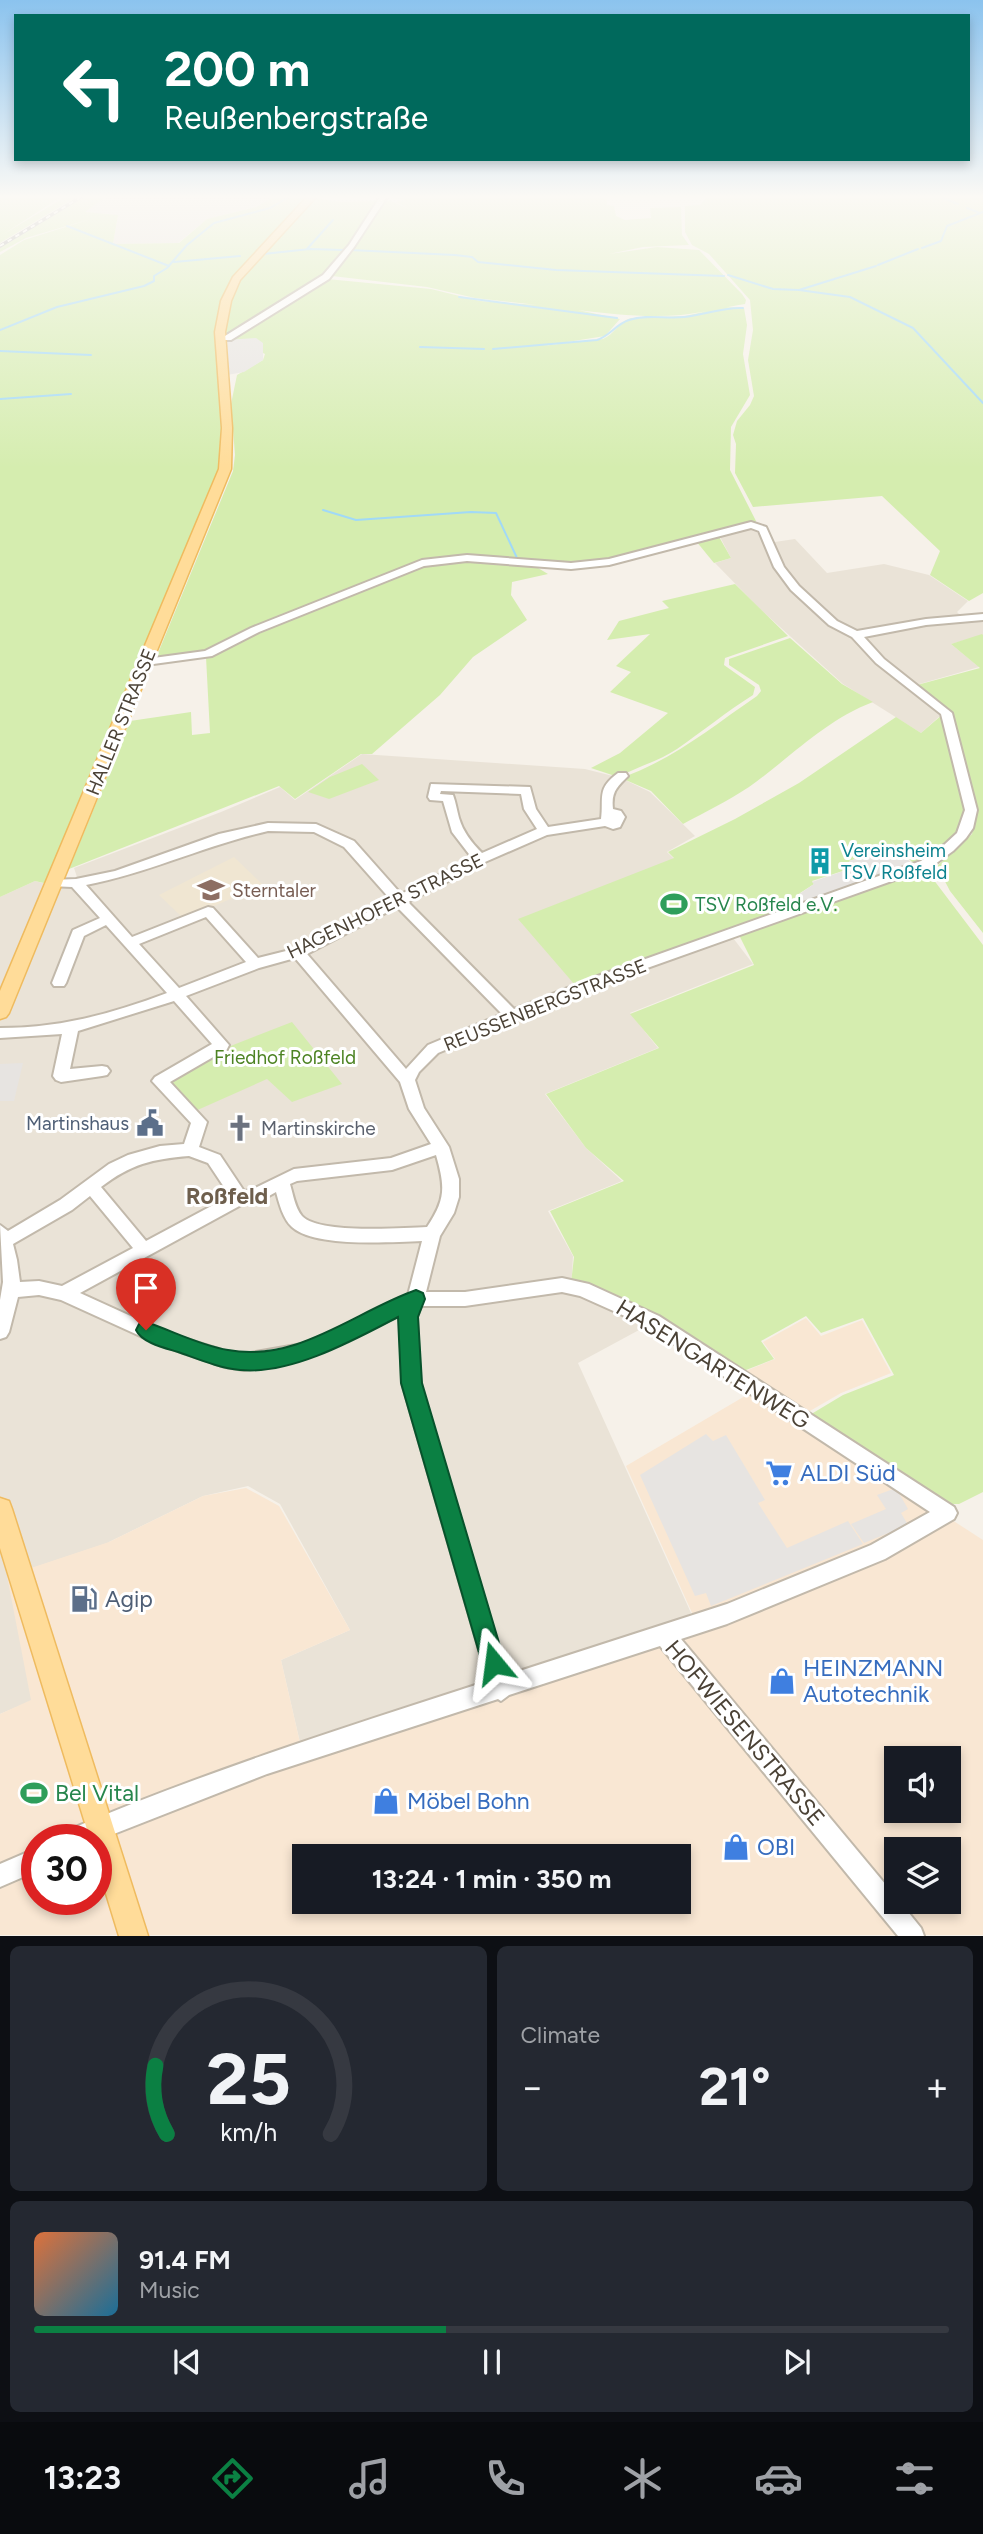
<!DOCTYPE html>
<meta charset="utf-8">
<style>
body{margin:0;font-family:Figtree,sans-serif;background:#242831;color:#f1f3f6;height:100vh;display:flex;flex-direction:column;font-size:26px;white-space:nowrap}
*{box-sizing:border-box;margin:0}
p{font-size:23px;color:#9ea1a6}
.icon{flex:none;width:38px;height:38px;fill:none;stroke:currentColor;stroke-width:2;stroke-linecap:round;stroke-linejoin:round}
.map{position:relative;height:1936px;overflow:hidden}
.side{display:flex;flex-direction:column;gap:10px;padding:10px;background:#0d0f14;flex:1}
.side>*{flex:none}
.banner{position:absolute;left:14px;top:14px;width:956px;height:147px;border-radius:0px;box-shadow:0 4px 10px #0003;background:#00695c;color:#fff;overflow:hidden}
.buttons{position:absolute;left:884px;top:1746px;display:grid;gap:14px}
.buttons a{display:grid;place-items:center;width:77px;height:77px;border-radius:0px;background:#171b24;box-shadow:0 4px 10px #0003;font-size:35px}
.speed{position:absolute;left:21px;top:1824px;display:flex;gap:14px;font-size:35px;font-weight:700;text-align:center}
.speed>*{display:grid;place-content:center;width:91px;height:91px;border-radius:50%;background:#171b24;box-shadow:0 4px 10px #0003;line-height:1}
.speed .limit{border:10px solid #d22;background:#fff;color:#111}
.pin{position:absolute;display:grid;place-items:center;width:60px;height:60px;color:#fff;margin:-72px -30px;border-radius:50% 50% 50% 0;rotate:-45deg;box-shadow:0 0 7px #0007}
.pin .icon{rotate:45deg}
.me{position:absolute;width:77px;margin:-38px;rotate:344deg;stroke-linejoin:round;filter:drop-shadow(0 0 5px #0008)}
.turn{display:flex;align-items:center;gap:24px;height:147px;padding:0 35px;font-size:32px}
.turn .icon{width:91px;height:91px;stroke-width:2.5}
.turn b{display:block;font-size:49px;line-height:60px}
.big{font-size:52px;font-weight:700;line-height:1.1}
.side .card{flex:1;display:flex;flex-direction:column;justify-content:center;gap:10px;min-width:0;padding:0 24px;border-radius:10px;background:#242831}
.side .dial{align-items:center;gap:0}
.dial svg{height:182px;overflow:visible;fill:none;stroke:#363941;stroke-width:7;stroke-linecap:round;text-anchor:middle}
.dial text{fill:#f1f3f6;stroke:none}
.song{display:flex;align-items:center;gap:21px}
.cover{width:84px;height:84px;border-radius:10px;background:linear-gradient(135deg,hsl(20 70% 55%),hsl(200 70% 35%))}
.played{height:7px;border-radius:4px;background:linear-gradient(90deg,#0b8043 45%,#363941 45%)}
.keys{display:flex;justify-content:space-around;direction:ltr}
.heat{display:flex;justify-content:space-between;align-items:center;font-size:38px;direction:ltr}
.side .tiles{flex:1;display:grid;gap:10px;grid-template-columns:1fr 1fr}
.card:last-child{grid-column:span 2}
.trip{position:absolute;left:292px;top:1844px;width:399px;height:70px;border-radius:0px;background:#171b24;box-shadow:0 4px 10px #0003;font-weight:700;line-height:70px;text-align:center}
.dock{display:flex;height:112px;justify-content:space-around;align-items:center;background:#090b0e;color:#9ea1a6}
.dock .icon{width:49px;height:49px}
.dock .selected{color:#0b8043}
.dock b{font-size:32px;color:#f1f3f6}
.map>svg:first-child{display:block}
</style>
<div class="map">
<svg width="983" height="1936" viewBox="0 0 983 1936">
<rect width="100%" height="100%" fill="#f6f1e9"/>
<!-- residential -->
<g fill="#eae3d7">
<polygon points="749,528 758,528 768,543 795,539 827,573 884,564 929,575 968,601 957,612 964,619 983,616 983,635 951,644 979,667 909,687 941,715 921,733 843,684 760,609 715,563 731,558 719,535"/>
<polygon points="362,754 585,769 621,778 650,792 695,836 667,852 745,928 730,934 753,964 630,1013 658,1048 545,1094 586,1148 622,1181 548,1211 573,1256 571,1290 652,1323 578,1363 691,1613 681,1619 301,1747 281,1660 350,1630 280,1504 248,1486 203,1496 109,1542 31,1701 0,1714 0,897 35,881 58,887 80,886 74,868 221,812 280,787 295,800"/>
</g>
<!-- commercial -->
<path fill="#f9e7d3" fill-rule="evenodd" d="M806,1318L821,1336L862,1320L891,1373L841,1393L796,1419L983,1540V1935H0V1714L31,1700L7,1576L109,1542L203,1496L246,1488L279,1506L350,1630L281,1660L301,1747L693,1615L626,1466L762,1386L743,1372L775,1359L763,1342ZM896,1759H948V1811H896ZM37,1839H96V1899H37ZM896,1850H948V1902H896ZM304,1857H679V1902H304Z"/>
<!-- industrial -->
<polygon fill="#e8e3de" points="106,197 272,197 255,207 207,219 178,243 113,244 118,215 84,212"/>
<!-- education -->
<polygon fill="#f0e6d2" points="234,857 263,885 184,919 159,895"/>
<!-- green -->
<g fill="#d5edaf">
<polygon points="0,197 61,197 2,235 65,197 76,197 0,243"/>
<polygon points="84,197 106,197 85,212 118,215 113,244 179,243 207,219 256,207 273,197 310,197 235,279 217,337 223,441 217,476 48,884 35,881 0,897 0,255 24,240 94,218 26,238 0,252 0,248"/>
<path d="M387,197H595L607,199V205L614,206L616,216L625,220L651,218L650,208L681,207L682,235L689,245L643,247L609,254L657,247L699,250L742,294L746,300L745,304C725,307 702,313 681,315C646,318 612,314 578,310L620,319L605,336L542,346L603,339C615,334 618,322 631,318L685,316L726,307L744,308L747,325L743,354L750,395L731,427L730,470L756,521L754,524L596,562L572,564L483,557L410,565L261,625L213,650L156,658L233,471L235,455L231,404L237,375L263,360L265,354L232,338L327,279L431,289L480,301L538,305L475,298L427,287L332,276L384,201H391L409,209L396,202L405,200Z"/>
<polygon points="707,197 983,197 983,593 969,601 930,575 940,551 882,496 753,507 735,473 736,444 733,435 737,421 750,405 754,396 748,360 753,330 750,300 709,254 692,245 685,232 685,206 700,205"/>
<polygon points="315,198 341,202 379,201 328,273 227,336 224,334 229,302 244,274"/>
<polygon points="718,535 731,558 714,563 696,541"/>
<polygon points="468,559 533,565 548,574 512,582 511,595 527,620 473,657 440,695 372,754 361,754 295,799 279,786 69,869 130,721 191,712 192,735 210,733 206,657 254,633 424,564"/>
<path d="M735,584L788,636L725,658L724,665L755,687L753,695C726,712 703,731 677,749C659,761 637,767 618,777L591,768L620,753L668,713L610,692L631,672L616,666L650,634L607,640L619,621L669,608L662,601Z"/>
<polygon points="982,634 983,635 983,933 950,891 937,866 972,834 975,815 953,717 917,685 980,668 951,644"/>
<path d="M790,638L842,684L873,702C825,720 790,758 749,787C728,801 705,812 683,824L651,791L621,778C676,758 710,728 757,696L761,691L759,685L729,665V659Z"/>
<polygon points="943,714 969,816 959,836 916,866 891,841 894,845 849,861 855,867 812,881 814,884 797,895 786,913 575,985 518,919 674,858 668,852 735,819 799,783 896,717 921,733"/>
<polygon points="362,764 379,780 329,799 308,792 330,777"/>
<polygon points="921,872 930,875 983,945 983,1492 959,1504 943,1504 808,1416 843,1395 894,1375 863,1318 821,1333 806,1316 761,1341 774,1359 741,1372 571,1283 574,1257 550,1211 624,1181 586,1148 546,1094 659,1048 630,1014 754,965 739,935"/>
<polygon points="292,1022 342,1084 292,1102 267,1079 193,1112 165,1081 228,1047"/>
</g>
<!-- parking -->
<g fill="#e7e4e1">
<polygon points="256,338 263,343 263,360 244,372 227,375 224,340"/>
<polygon points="895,846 914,866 786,913 798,895 814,884 812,882 855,867 849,861"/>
<polygon points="23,1063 14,1101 0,1101 0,1064"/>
<polygon points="706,1434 713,1441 726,1435 765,1500 758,1503 787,1548 848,1521 863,1544 711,1606 706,1593 695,1596 640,1475"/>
<polygon points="896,1488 908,1509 901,1513 908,1525 864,1543 851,1524 886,1509 877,1495"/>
</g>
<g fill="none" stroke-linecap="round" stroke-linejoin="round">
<!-- stream -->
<g stroke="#a1d9f7" stroke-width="2">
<polyline points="941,197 958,204"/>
<polyline points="967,208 980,213"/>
<polyline points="67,226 169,266"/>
<polyline points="922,248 941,241 947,226 983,212"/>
<polyline points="307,249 333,220"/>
<polyline points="350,250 455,255 472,257 478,262 556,270 724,276"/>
<polyline points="263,254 310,249 343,250"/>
<polyline points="174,262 240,256"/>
<polyline points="878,265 918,249"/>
<polyline points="728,275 773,289 799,290 876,266"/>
<polyline points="799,290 850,297 913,328 983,403"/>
<polyline points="459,297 617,318"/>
<polyline points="0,330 57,307 144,286 154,281 154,276 167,268 187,245 214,223 270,208 289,197"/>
<polyline points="420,347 484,349"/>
<path d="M493,349L597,340C610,336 616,324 629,320C647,314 665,319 684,317C704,315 722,307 743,308"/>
<polyline points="0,351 91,355"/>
<polyline points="0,399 71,394"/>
<polyline points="323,510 356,520 471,512 496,513 517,558"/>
</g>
<defs>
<g id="minor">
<polygon points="380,197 387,197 354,247 329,279 231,340 225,340 225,336 323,275 349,245"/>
<path d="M751,522L766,527L784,567L799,586L837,621L857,631L926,619L983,614V620L926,625L864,637L884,659L952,713L977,810L973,828L966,838L953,851L931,867L605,983L438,1053L419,1072L415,1080L424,1108L449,1147L459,1179V1197L454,1213L440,1236L426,1292H465L562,1278L589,1284L659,1316L954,1507L957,1513L954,1519L885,1559L727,1624L681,1639L896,1897V1902H900L921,1928L924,1936H898L660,1646L509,1695L501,1701L498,1699L267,1774L96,1841L63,1839L66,1831C204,1772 346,1727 488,1681L402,1383L400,1315L358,1336L304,1359L244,1370L225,1367L160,1345L61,1300L39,1295L18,1297L9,1332L6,1337L0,1339V1300L3,1282L0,1225L8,1231L60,1200L109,1164L128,1155L160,1146L184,1144L191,1123L152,1081L155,1077L212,1044L174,1001L78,1031L70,1069L102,1066L107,1067L110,1071L107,1075L102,1076L61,1082L56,1080L53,1076L62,1034L0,1038V1028C60,1028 111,1014 167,993L106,925L84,936L66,983L64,986H54L52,983L73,930L100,918L72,887L50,886L48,883L50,880L76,879L115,871L219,834L268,823L316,824L354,841L401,894L472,858L452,832L443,801L430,800L428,797L431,784L530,787L536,809L548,827L601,819C604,798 596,789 618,773H626L628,776C617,787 611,792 613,809L621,811L625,817L620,827L613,829L605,826L547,835L485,862L408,902L514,1009L595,977L921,861L944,845L957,833L965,810L941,714L876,663L852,637L829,625L791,590L774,567L759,531L751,528L609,565L571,569L467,561L424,566L259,632L212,656L146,665L140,662L146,659L205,651L251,628L422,560L467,555L571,563L609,559ZM441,791L521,794L524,809L537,829L482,853C472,843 463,832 459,818C457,811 456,803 453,795L440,794ZM268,831L314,832L344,847L391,900L294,949L258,958L213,908L208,907L132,937L86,885C148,873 206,845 268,831ZM397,907L502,1014L428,1045L406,1069L307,954ZM206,917L246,962L179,988L139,944ZM295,958L400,1082L409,1109L431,1144L391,1158L294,1169L251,1190L244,1191L220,1155L199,1147L207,1122L170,1082L227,1049L229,1045L186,996L259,968ZM436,1155C445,1187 446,1199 427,1227C402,1228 318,1234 302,1216C295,1208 293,1194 290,1184L297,1181L392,1170ZM189,1156L208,1163L230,1196L146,1241L101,1187C131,1164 152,1159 189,1156ZM276,1192C279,1203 283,1219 292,1227C315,1248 391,1242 422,1241L408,1295L346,1326L302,1344L244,1354L225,1351L170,1334L80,1293L243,1204L260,1201ZM90,1196L133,1248L62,1286L39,1281L20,1282L17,1260L13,1244L72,1210ZM562,1292L580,1296L647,1326L930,1512L871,1545L727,1604L507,1675L420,1383L417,1317L421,1306H465Z"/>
<polygon points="37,1848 37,1871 0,1887 0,1864"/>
</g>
<g id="major">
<polygon points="307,197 316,197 240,280 231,301 225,332 232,428 231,469 9,1013 6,1017 0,1019 0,991 219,469 222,428 215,332 221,301 233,277"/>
<polygon points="0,1498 9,1501 12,1509 148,1936 119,1936 96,1861 96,1839 90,1839 0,1548"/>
</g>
</defs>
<!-- minor casing -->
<use href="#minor" stroke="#c2b9ab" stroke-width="4"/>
<!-- major casing -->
<use href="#major" stroke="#efbb5f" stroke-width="3"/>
<!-- minor -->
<use href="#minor" fill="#fff" fill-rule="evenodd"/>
<!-- major -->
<use href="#major" fill="#ffdc99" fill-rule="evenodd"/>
<defs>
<polyline id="rail" points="0,246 81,197"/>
</defs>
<!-- rail casing -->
<use href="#rail" stroke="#999" stroke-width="3.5"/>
<!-- rail -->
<use href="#rail" stroke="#fff" stroke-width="2" stroke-dasharray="4.5" stroke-linecap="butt"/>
</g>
<!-- sky -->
<linearGradient id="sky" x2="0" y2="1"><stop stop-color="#8bc3ee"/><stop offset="0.42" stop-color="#fbf9f5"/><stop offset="1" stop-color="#fbf9f5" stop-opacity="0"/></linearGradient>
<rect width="983" height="468" fill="url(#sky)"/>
<!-- route -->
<path fill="#0b8043" stroke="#07532c" stroke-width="2" d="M416,1290L423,1293L425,1299L418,1317L422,1383L505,1663L502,1672L494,1675L485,1672L482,1663L401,1383L398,1317C354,1340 291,1375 240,1370C219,1368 198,1359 178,1352C165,1348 142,1343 136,1330L139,1324L146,1322C173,1331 199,1345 228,1350C297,1363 354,1312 416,1290Z"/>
<!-- icons -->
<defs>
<symbol id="building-bare" viewBox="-9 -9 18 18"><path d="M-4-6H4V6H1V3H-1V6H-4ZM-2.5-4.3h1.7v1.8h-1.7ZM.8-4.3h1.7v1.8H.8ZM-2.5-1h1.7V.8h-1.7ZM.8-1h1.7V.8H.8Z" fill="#0f9aa8" stroke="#fff" stroke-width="2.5" paint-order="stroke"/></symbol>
<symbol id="school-bare" viewBox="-9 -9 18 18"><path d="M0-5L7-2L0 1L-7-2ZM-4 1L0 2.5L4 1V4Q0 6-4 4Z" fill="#8d6e63" stroke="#fff" stroke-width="2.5" paint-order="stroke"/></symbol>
<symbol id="stadium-bare" viewBox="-9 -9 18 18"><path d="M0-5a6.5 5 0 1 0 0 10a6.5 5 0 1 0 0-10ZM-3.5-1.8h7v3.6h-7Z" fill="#2e9e5b" stroke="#fff" stroke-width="2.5" paint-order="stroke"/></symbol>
<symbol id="civic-bare" viewBox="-9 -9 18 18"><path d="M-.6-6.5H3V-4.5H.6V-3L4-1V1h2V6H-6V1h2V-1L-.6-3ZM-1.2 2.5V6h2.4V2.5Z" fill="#5c6f8a" stroke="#fff" stroke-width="2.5" paint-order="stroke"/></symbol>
<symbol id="church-bare" viewBox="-9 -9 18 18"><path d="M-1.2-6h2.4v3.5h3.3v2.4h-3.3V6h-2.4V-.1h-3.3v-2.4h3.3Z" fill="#6b7280" stroke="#fff" stroke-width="2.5" paint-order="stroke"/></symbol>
<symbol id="supermarket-bare" viewBox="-9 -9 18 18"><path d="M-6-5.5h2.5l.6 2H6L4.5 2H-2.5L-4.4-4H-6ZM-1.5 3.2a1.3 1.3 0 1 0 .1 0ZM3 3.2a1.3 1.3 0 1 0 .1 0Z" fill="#3f7fe0" stroke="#fff" stroke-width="2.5" paint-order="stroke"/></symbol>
<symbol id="fuel-bare" viewBox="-9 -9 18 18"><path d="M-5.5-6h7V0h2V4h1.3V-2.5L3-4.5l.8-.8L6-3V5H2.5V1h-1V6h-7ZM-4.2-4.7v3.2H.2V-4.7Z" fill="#5c6f8a" stroke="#fff" stroke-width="2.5" paint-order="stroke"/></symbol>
<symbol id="shop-bare" viewBox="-9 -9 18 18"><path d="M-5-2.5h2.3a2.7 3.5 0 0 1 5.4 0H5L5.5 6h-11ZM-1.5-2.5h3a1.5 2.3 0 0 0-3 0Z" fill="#3f7fe0" stroke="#fff" stroke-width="2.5" paint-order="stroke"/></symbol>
</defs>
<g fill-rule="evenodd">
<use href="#building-bare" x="801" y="842" width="38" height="38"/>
<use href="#school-bare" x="192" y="871" width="38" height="38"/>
<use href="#stadium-bare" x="655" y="885" width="38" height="38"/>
<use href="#civic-bare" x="131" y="1104" width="38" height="38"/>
<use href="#church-bare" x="221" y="1109" width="38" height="38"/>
<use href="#supermarket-bare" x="760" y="1454" width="38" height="38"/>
<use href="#fuel-bare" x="65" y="1580" width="38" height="38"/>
<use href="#shop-bare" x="763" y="1662" width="38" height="38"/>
<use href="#stadium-bare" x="15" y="1774" width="38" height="38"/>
<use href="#shop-bare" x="367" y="1782" width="38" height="38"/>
<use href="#shop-bare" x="717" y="1828" width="38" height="38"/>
</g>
<g text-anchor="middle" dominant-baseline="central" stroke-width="6" stroke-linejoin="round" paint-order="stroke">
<!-- street labels -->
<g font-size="19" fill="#4b4236" stroke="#fff">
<text transform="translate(121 722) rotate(-68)">HALLER STRASSE</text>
<text transform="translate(385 906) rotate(-26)">HAGENHOFER STRASSE</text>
<text transform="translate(545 1005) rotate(-22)">REUSSENBERGSTRASSE</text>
</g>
<!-- culture labels -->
<g font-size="19" fill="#0d838f" stroke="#fff" text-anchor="start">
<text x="841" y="850">Vereinsheim<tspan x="841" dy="22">TSV Roßfeld</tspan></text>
</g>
<!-- education labels -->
<g font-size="19" fill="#785e54" stroke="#fff" text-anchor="start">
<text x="232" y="890">Sterntaler</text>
</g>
<!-- leisure labels -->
<g font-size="19" fill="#27864d" stroke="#fff" text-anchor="start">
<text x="695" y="904">TSV Roßfeld e.V.</text>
</g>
<!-- park labels -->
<g font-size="19" fill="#4d8323" stroke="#fff">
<text x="285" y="1057">Friedhof Roßfeld</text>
</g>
<!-- service labels -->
<g font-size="19" fill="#4e5e75" stroke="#fff" text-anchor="end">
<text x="129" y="1123">Martinshaus</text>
</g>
<!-- worship labels -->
<g font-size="19" fill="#5b616d" stroke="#fff" text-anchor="start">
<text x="261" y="1128">Martinskirche</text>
</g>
<!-- quarter labels -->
<g font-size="23" font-weight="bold" fill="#6e5f4d" stroke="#fff">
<text x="227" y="1196">Roßfeld</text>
</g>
<!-- near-street labels -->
<g font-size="23" fill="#4b4236" stroke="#fff">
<text transform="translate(713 1364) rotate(32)">HASENGARTENWEG</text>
<text transform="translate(745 1733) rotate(50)">HOFWIESENSTRASSE</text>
</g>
<!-- near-shop labels -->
<g font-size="23" fill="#366cbe" stroke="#fff" text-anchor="start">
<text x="800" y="1473">ALDI Süd</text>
<text x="803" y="1668">HEINZMANN<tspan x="803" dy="26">Autotechnik</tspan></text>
<text x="407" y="1801">Möbel Bohn</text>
<text x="757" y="1847">OBI</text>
</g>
<!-- near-service labels -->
<g font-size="23" fill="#4e5e75" stroke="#fff" text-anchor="start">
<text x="105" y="1599">Agip</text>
</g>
<!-- near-leisure labels -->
<g font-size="23" fill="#27864d" stroke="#fff" text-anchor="start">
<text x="55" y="1793">Bel Vital</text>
</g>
</g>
</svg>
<div class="buttons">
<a><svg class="icon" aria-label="sound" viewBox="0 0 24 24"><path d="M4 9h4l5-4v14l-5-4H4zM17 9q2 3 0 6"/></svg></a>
<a><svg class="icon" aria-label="layers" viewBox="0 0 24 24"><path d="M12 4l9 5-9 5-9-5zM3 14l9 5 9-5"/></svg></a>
</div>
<div class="speed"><div class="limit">30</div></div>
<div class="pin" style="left:146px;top:1330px;background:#d93025"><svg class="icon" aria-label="arrive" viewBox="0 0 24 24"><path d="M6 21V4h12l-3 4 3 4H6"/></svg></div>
<svg class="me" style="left:494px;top:1663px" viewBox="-20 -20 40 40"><path d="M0-17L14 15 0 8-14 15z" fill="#0b8043" stroke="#fff" stroke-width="4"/></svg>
<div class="trip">13:24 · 1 min · 350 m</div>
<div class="banner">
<div class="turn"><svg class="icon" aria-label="left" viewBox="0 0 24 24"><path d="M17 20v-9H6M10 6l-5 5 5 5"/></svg><div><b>200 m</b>Reußenbergstraße</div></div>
</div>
</div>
<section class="side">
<div class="tiles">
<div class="card dial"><svg viewBox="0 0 100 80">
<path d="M14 69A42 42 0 1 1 86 69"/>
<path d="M14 69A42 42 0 0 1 9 39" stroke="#0b8043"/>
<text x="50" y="56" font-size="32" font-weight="700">25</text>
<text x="50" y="72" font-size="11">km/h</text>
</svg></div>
<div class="card"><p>Climate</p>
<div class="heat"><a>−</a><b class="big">21°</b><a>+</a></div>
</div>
<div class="card">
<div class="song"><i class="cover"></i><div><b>91.4 FM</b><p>Music</p></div></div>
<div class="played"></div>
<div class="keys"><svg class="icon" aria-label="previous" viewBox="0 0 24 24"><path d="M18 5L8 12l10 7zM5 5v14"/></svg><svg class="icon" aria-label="pause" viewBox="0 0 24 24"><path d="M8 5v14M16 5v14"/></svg><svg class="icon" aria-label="next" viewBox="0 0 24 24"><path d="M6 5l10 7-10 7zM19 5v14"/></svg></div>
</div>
</div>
</section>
<nav class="dock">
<b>13:23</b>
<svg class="icon selected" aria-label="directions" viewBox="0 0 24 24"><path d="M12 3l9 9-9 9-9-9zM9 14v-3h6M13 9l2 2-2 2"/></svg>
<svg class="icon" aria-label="music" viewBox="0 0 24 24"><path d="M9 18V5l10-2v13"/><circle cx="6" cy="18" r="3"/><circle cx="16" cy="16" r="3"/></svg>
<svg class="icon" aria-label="phone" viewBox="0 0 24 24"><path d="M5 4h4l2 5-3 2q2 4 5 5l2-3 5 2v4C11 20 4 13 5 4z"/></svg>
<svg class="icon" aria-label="climate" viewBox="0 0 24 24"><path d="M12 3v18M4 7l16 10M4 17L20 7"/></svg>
<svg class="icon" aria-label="car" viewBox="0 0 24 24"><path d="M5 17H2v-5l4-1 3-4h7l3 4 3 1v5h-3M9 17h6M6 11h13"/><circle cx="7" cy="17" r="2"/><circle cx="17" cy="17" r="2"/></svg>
<svg class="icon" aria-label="filters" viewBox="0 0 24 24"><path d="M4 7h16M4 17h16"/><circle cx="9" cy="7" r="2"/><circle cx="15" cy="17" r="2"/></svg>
</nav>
